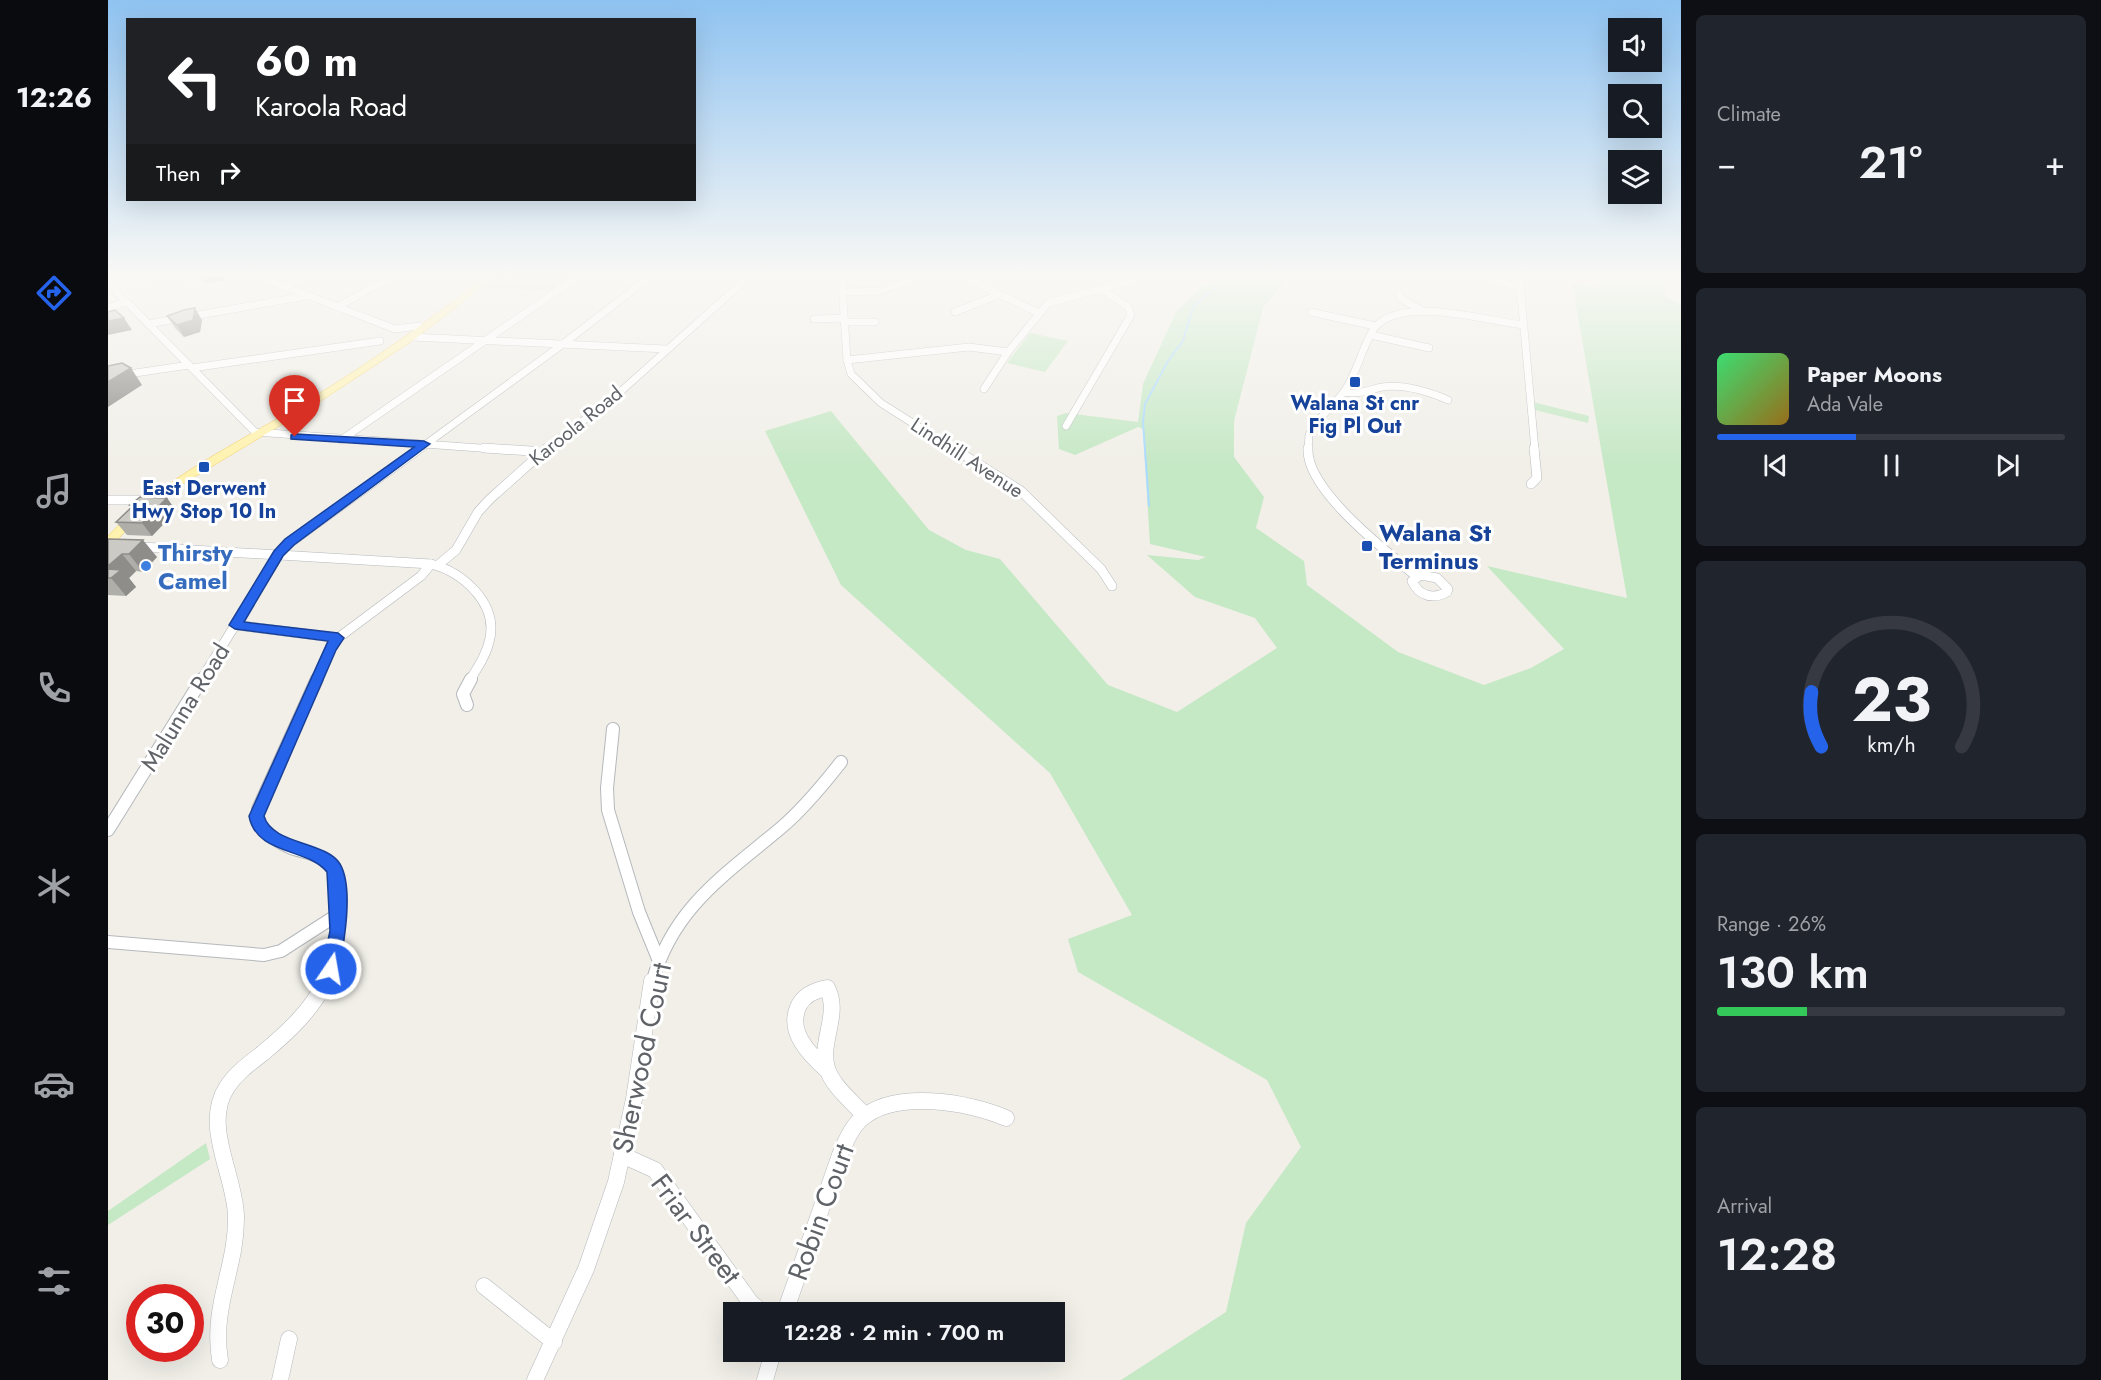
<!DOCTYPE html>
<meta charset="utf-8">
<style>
body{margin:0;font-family:Jost,sans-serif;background:#20242c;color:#f1f3f6;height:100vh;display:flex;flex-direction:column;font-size:22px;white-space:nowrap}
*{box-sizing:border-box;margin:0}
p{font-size:20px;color:#9ea1a6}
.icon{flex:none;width:33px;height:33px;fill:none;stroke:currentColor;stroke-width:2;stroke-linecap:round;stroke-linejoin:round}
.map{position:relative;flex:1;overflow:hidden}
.side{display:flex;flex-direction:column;gap:15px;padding:15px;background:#0d0f14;width:420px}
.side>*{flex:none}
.hud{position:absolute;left:18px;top:18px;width:570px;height:183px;border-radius:0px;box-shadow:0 6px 24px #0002;background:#202124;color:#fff;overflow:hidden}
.fabs{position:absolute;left:1500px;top:18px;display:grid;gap:12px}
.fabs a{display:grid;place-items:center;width:54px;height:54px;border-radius:0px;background:#171b24;box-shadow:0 6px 24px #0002;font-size:30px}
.speed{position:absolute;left:18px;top:1284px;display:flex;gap:12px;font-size:30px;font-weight:700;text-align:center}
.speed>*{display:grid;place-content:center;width:78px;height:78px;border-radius:50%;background:#171b24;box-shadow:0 6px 24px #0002;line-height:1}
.speed .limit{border:9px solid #d22;background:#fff;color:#111}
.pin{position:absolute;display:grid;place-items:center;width:51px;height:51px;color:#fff;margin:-62px -26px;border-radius:50% 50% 50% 0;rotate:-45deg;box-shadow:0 0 6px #0007}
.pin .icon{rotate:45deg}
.me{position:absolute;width:66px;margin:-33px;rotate:12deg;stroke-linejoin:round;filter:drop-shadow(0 0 4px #0008)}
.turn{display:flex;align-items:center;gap:21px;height:126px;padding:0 30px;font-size:27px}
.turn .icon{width:78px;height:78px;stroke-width:2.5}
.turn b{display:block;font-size:42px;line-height:51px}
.then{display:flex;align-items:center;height:57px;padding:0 30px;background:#0003;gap:12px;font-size:22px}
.big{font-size:45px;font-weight:600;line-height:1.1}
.side .card{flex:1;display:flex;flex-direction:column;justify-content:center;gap:9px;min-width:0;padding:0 21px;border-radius:9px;background:#20242c}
.side .dial{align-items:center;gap:0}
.dial svg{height:156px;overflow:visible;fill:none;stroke:#363941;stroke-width:7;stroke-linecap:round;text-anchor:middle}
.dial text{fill:#f1f3f6;stroke:none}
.song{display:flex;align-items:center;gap:18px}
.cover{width:72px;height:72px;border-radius:9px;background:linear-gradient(135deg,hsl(140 70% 55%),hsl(40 70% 35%))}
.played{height:6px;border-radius:3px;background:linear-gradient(90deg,#2563eb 40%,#363941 40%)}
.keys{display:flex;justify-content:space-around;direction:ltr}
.heat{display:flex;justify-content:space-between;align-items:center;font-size:33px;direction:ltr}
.charge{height:9px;border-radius:4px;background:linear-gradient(90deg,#34c759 26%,#363941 0)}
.trip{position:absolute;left:615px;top:1302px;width:342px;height:60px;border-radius:0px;background:#171b24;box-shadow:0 6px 24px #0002;font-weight:600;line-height:60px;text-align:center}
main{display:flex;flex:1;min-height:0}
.tabs{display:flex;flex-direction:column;width:108px;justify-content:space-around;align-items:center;background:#090b0e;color:#9ea1a6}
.tabs .icon{width:42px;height:42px}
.tabs .current{color:#2563eb}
.tabs b{font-size:27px;color:#f1f3f6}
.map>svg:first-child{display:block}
</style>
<main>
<nav class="tabs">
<b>12:26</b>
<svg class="icon current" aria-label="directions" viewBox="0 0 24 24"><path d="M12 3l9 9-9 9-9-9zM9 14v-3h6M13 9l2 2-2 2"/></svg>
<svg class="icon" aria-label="music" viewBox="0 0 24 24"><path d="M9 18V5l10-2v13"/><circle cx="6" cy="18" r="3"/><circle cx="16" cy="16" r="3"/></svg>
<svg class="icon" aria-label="phone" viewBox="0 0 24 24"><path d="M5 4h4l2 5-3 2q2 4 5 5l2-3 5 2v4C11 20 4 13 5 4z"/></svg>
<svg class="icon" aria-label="climate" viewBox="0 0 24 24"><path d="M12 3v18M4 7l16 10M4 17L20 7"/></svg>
<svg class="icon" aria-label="car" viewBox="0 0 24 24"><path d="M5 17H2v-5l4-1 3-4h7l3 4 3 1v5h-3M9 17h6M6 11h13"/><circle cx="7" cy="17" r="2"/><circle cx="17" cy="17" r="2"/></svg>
<svg class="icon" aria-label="filters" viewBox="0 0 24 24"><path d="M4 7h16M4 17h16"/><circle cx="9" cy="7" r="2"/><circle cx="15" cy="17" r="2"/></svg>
</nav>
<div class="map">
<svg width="1573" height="1380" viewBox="0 0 1573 1380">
<rect width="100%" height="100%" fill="#f1efe8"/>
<!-- commercial -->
<polygon fill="#fef7e0" points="0,273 155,273 157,275 80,286 70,278 17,289 26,298 0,304"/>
<!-- education -->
<polygon fill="#e1ded6" points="397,273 468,273 442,291 374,288"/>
<!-- green -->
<g fill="#c5e8c5">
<polygon points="1134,273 1184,273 1155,308 1126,421 1126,457 1156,497 1148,528 1196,561 1199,585 1290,652 1376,685 1423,668 1456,649 1379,566 1519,598 1464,282 1491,287 1488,273 1556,273 1557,296 1573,304 1573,1380 1013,1380 1118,1312 1138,1223 1193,1147 1159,1080 970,972 960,939 1024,915 942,773 733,585 657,431 723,411 821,530 858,550 892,559 1000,685 1069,712 1169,648 1147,618 1087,597 1039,555 1090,560 1098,557 1042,544 1035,429 1030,427 967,455 951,449 949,416 958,413 1030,422 1035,384 1068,312 1093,286"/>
<polygon points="922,333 960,341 937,372 899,363"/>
<polygon points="1425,402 1481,416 1480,423 1427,410"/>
<polygon points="98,1143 102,1159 0,1225 0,1211"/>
</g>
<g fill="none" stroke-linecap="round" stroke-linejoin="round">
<!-- stream -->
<polyline stroke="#aadaff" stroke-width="2" points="1041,506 1035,422 1037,404 1060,361 1075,341 1085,307 1099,294 1133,273"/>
<defs>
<g id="minor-far3">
<polyline points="142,273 287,329 311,326"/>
<polyline points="738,273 734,285 739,360 743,374 773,403 847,450"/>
<polyline points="847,273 931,313"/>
<polyline points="1003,273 1017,282"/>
<polyline points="1353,273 1413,287"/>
<polyline points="1411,273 1427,450"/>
<polyline points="858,278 879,273"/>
<polyline points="0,283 147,432 400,450"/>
<polyline points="173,287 201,273"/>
<polyline points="734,292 772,291 820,273"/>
<polyline points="1291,294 1295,300 1315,311"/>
<polyline points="0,307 19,302"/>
<polyline points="229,307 291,273"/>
<polyline points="847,312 890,295"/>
<polyline points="1203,312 1267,326"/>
<polyline points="706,319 736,318"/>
<polyline points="736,322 767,322"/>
<polyline points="40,324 198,296"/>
<polyline points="1263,335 1321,348"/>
<polyline points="304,337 558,349"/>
<polyline points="739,360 861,347 900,352"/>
<polyline points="84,368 272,341"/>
<polyline points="0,377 81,365"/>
<polyline points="876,389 900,352 940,303 1052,273"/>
<path d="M1236,392C1250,395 1260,390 1274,387C1297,384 1319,391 1340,400"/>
<polyline points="958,426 1023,315 1020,307 992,288"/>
<polyline points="233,440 475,273"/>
<polyline points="310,450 455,344 547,273"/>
<polyline points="437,450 511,393 645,273"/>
<path d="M1200,450L1201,435L1204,429C1214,414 1230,402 1239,387C1249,372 1259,334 1269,325C1300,296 1378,321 1416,325"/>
</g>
<g id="minor-far2">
<polyline points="376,448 423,451"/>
<polyline points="845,448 913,491 993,569 1004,586"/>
<path d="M1200,448C1197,489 1278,551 1308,576"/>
<polyline points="1423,484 1429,478 1426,448"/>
<polyline points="0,500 34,500"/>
<path d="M0,545L323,564C354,572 389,602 382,638C379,654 370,667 362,680"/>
<polyline points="330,565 348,550 370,512 382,499 439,448"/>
<path d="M1313,575L1329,578L1340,589L1339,592C1325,600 1311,596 1304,581Z"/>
<polyline points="127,625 230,638"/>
<polyline points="93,680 175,548 312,448"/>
<polyline points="208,680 222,649 230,638 313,576 323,564"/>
</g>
<g id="minor-far1">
<path d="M209,679L150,809V823C159,833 170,843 183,848C194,852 207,853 217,860C241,876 228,960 217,983"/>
<polyline points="359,705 355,694 363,679"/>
<polyline points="505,729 499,788 500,810 531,912 551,961"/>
<polyline points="0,830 94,679"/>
<polyline points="0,942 156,955 173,951 229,915"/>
<path d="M544,983C565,907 617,875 674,827C696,808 715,785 733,762"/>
</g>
<g id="minor">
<path d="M719,1070C701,1054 678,1031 691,1005C697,994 708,990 719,988C733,1013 711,1042 719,1068C724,1086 745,1102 757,1116"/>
<polyline points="514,1155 547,1170 643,1303 654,1312"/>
<polyline points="376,1286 446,1342"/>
<path d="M677,1312L732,1155C737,1142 743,1128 753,1119C787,1089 861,1102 898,1118"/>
<path d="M112,1360C103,1306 129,1267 128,1216C127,1175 94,1125 119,1087C128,1073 142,1063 155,1053C180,1032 203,1011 218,981"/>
<polyline points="172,1380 181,1339"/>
<polyline points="427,1380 478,1269 508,1182 526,1099 544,981"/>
<polyline points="657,1380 665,1352"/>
</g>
<path id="major" d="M383,273H392L307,339L208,404L61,492L29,518L4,546L0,547V536C55,477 131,443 199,401C263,363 323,318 383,273Z"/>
</defs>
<!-- minor-far3 casing -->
<use href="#minor-far3" stroke="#b5b8bc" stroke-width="8"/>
<!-- minor-far2 casing -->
<use href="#minor-far2" stroke="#b5b8bc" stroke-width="10"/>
<!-- minor-far1 casing -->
<use href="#minor-far1" stroke="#b5b8bc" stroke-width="14"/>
<!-- minor casing -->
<use href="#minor" stroke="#b5b8bc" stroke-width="17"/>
<!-- major casing -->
<use href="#major" stroke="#f2c960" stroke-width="1"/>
<!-- minor-far3 -->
<use href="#minor-far3" stroke="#fff" stroke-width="7"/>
<!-- minor-far2 -->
<use href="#minor-far2" stroke="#fff" stroke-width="9"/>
<!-- minor-far1 -->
<use href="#minor-far1" stroke="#fff" stroke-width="12"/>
<!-- minor -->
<use href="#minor" stroke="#fff" stroke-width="16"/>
<!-- major -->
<use href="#major" fill="#fff2af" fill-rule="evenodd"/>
</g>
<!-- wall -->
<g fill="#afaea9">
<polygon points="88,273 113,273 117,280 97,283 90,276"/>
<polygon points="59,316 94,320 92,332 76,337 67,328"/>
<polygon points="59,498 68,511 44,536 19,535 8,522 24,507 22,505"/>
<polygon points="0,539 49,557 35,572 28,571 21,578 28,587 18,596 0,595"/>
</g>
<!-- shaded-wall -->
<g fill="#8f8d8a">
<polygon points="92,273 113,273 117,280 97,283"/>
<polygon points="87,308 94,320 92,332 76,337 69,325"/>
<polygon points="16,318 24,330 0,335 0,321"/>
<polygon points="23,368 34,385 0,407 0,382"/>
<polygon points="59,498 68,511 44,536 34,523"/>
<polygon points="35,540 49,557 35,572 21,554"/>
<polygon points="14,554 28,571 21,578 28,587 18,596 3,578 0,572 0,566"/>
</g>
<!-- building -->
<g fill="#cccac5" stroke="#8f8d8a" stroke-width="1.5">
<polygon points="87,308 85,320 69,325 59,316 76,310"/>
<polygon points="7,310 16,318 0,321 0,312"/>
<polygon points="14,363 23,368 0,382 0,366"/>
<polygon points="32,497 59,498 34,523 8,522 26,505 22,505"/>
<polygon points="0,539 35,540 21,554 14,554 0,566"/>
<polygon points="0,569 13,570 3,578 0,578"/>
</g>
<!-- sky -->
<linearGradient id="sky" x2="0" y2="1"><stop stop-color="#8fc3f1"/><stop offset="0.59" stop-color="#f9f8f5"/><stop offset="1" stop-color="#f9f8f5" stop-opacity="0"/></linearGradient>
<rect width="1573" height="466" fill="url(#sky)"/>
<!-- route -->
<path fill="#2563eb" stroke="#184099" stroke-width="1.5" d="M187,434L316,441L322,444L186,545L175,556L136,622L230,633L236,638L228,650L156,816C164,845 218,841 232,864C246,888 236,943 231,969L229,975L223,978L216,975L214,969L222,931L219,872C200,848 148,855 141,816L220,641L127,629L121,625L166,551L177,539L306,447L183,439V435Z"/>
<!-- markers -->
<g fill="#1a4fb4" stroke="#fff" stroke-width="2">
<rect x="1241" y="376" width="12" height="12" rx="3"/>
<rect x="90" y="461" width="12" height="12" rx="3"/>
<rect x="1253" y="540" width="12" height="12" rx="3"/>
</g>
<circle fill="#3f7fe0" stroke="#fff" stroke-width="2" cx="38" cy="566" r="6"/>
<g text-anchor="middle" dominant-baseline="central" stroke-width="6" stroke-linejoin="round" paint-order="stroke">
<!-- far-transit labels -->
<g font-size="20" font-weight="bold" fill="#164399" stroke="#fff">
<text x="1247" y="403">Walana St cnr<tspan x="1247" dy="23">Fig Pl Out</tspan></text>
<text x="96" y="488">East Derwent<tspan x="96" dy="23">Hwy Stop 10 In</tspan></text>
</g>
<!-- far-street labels -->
<g font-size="20" fill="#5f6368" stroke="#fff">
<text transform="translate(468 426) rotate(-39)">Karoola Road</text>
<text transform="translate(859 458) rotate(33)">Lindhill Avenue</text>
</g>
<!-- transit labels -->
<g font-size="24" font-weight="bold" fill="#164399" stroke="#fff" text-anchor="start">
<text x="1271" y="532">Walana St<tspan x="1271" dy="28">Terminus</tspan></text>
</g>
<!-- shop labels -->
<g font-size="24" font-weight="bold" fill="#366cbe" stroke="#fff" text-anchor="start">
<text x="50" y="552">Thirsty<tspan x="50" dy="28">Camel</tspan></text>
</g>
<!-- street labels -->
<g font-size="24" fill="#5f6368" stroke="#fff">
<text transform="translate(77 707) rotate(-58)">Malunna Road</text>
</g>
<!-- near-street labels -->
<g font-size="28" fill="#5f6368" stroke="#fff">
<text transform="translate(534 1058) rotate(-78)">Sherwood Court</text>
<text transform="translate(713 1212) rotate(-70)">Robin Court</text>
<text transform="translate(588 1229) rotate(53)">Friar Street</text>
</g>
</g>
</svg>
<div class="fabs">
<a><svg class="icon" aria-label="sound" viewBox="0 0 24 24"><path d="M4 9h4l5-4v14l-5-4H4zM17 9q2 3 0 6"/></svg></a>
<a><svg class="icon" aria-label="search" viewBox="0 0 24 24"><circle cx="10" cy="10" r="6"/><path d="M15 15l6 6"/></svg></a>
<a><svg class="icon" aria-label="layers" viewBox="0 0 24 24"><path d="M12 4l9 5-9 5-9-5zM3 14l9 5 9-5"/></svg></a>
</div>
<div class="speed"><div class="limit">30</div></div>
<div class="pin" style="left:187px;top:437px;background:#d93025"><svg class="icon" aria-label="arrive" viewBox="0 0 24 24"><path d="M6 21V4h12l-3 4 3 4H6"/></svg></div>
<svg class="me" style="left:223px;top:969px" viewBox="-20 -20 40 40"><circle r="17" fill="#2563eb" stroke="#fff" stroke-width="3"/><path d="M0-11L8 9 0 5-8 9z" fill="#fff"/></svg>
<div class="trip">12:28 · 2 min · 700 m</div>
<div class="hud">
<div class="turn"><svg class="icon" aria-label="left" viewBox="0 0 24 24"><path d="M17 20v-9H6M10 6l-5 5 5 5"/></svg><div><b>60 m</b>Karoola Road</div></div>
<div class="then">Then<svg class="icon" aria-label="right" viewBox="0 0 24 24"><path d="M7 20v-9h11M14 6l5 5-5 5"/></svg></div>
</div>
</div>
<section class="side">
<div class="card"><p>Climate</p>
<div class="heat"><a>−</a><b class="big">21°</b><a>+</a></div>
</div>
<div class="card">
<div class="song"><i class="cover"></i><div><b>Paper Moons</b><p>Ada Vale</p></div></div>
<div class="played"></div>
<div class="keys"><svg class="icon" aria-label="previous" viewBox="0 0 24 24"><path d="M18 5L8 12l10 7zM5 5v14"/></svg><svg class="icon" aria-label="pause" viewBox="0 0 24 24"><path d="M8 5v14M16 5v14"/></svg><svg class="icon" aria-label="next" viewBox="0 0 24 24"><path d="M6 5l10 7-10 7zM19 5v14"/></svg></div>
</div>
<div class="card dial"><svg viewBox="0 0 100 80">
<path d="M14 69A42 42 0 1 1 86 69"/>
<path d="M14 69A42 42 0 0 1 9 41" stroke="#2563eb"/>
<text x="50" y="56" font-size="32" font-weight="700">23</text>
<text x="50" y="72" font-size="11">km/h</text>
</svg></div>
<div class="card"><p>Range · 26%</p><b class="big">130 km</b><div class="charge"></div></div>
<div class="card"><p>Arrival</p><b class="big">12:28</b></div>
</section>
</main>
